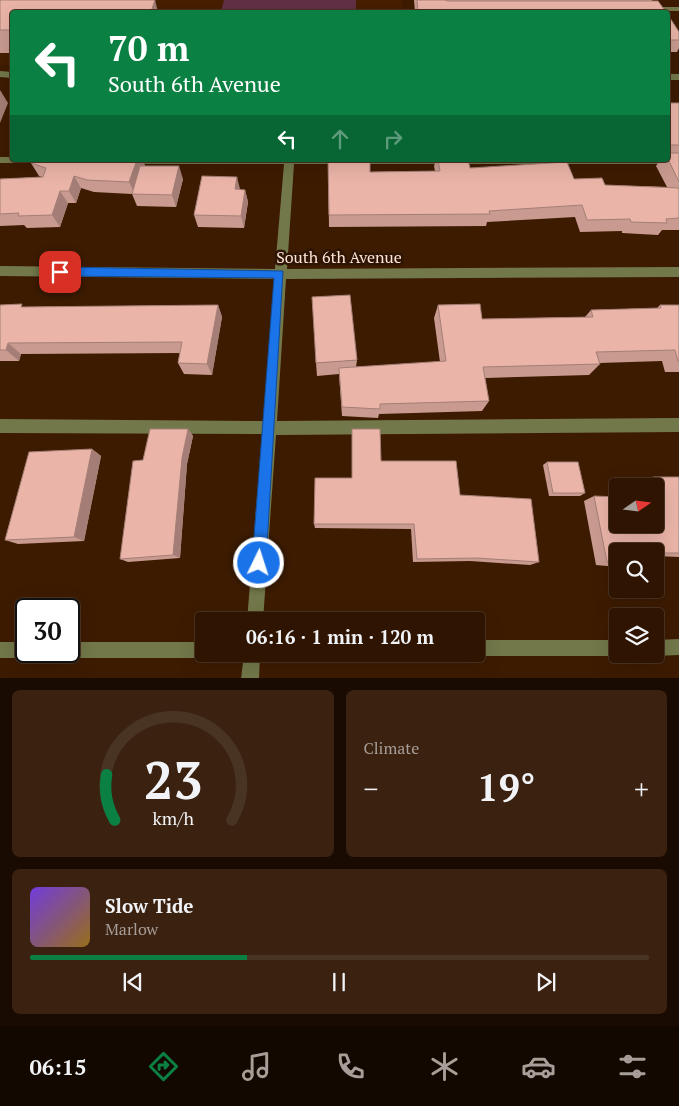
<!DOCTYPE html>
<meta charset="utf-8">
<style>
body{margin:0;font-family:"PT Serif",serif;background:#3a2110;color:#f1f3f6;height:100vh;display:flex;flex-direction:column;font-size:19px;white-space:nowrap}
*{box-sizing:border-box;margin:0}
p{font-size:16px;color:#a79e99}
.icon{flex:none;width:28px;height:28px;fill:none;stroke:currentColor;stroke-width:2;stroke-linecap:round;stroke-linejoin:round}
.map{position:relative;height:678px;overflow:hidden}
.side{display:flex;flex-direction:column;gap:12px;padding:12px;background:#190b01;flex:1}
.side>*{flex:none}
.guide{position:absolute;left:10px;top:10px;width:660px;height:152px;border-radius:5px;box-shadow:0 5px 20px #0002,0 0 0 1px #493323;background:#0b8043;color:#fff;overflow:hidden}
.needle{width:32px;rotate:76deg}
.buttons{position:absolute;left:609px;top:478px;display:grid;gap:10px}
.buttons a{display:grid;place-items:center;width:55px;height:55px;border-radius:5px;background:#2e1401;box-shadow:0 5px 20px #0002,0 0 0 1px #493323;font-size:25px}
.speed{position:absolute;left:15px;top:598px;display:flex;gap:10px;font-size:25px;font-weight:700;text-align:center}
.speed>*{display:grid;place-content:center;width:65px;height:65px;border-radius:50%;background:#2e1401;box-shadow:0 5px 20px #0002,0 0 0 1px #493323;line-height:1}
.speed .limit{border:2px solid #111;border-radius:8px;background:#fff;color:#111}
.pin{position:absolute;display:grid;place-items:center;width:42px;height:42px;color:#fff;margin:-21px;border-radius:10px;box-shadow:0 2px 8px #0006}
.me{position:absolute;width:55px;margin:-28px;rotate:4deg;stroke-linejoin:round;filter:drop-shadow(0 0 4px #0008)}
.turn{display:flex;align-items:center;gap:18px;height:105px;padding:0 15px;font-size:22px}
.turn .icon{width:65px;height:65px;stroke-width:2.5}
.turn b{display:block;font-size:35px;line-height:42px}
.lanes{display:flex;align-items:center;height:48px;padding:0 15px;background:#0003;justify-content:center;gap:25px;direction:ltr}
.lanes .off{opacity:.35}
.big{font-size:38px;font-weight:600;line-height:1.1}
.side .widget{flex:1;display:flex;flex-direction:column;justify-content:center;gap:8px;min-width:0;padding:0 18px;border-radius:8px;background:#3a2110}
.side .dial{align-items:center;gap:0}
.dial svg{height:130px;overflow:visible;fill:none;stroke:#493323;stroke-width:7;stroke-linecap:round;text-anchor:middle}
.dial text{fill:#f1f3f6;stroke:none}
.song{display:flex;align-items:center;gap:15px}
.cover{width:60px;height:60px;border-radius:8px;background:linear-gradient(135deg,hsl(260 70% 55%),hsl(40 70% 35%))}
.played{height:5px;border-radius:2px;background:linear-gradient(90deg,#0b8043 35%,#493323 35%)}
.keys{display:flex;justify-content:space-around;direction:ltr}
.heat{display:flex;justify-content:space-between;align-items:center;font-size:28px;direction:ltr}
.side .tiles{flex:1;display:grid;gap:12px;grid-template-columns:1fr 1fr}
.widget:last-child{grid-column:span 2}
.trip{position:absolute;left:195px;top:612px;width:290px;height:50px;border-radius:5px;background:#2e1401;box-shadow:0 5px 20px #0002,0 0 0 1px #493323;font-weight:600;line-height:50px;text-align:center}
.tab-bar{display:flex;height:80px;justify-content:space-around;align-items:center;background:#120800;color:#a79e99}
.tab-bar .icon{width:35px;height:35px}
.tab-bar .active{color:#0b8043}
.tab-bar b{font-size:22px;color:#f1f3f6}
.map>svg:first-child{display:block}
</style>
<div class="map">
<svg width="679" height="679" viewBox="0 0 679 679">
<rect width="100%" height="100%" fill="#3d1b01"/>
<!-- built -->
<polygon fill="#471f00" points="0,0 402,0 403,12 12,12 12,65 0,65"/>
<!-- green -->
<polygon fill="#623046" points="224,0 356,0 356,12 221,12"/>
<g fill="none" stroke-linecap="round" stroke-linejoin="round">
<!-- minor -->
<g fill="#73784a" fill-rule="evenodd">
<rect x="644" y="7" width="35" height="4"/>
<polygon points="0,71 12,72 12,78 0,77"/>
<rect x="668" y="74" width="11" height="6"/>
<polygon points="0,157 12,157 12,160 52,160 47,163 0,163"/>
<polygon points="668,158 679,158 679,164 294,164 287,269 679,267 679,277 286,279 277,421 679,418 679,432 276,435 263,621 247,621 262,434 0,433 0,419 263,421 274,279 0,276 0,266 275,269 284,164 127,164 123,163 123,160 668,160"/>
<polygon points="679,639 679,655 655,656 649,654 655,654 655,640"/>
<polygon points="476,640 618,640 618,654 624,654 618,656 476,656 470,654 476,654"/>
<polygon points="0,642 26,642 26,651 34,651 32,656 26,658 0,658"/>
<polygon points="69,642 204,642 204,654 211,654 204,658 69,658 63,656 61,651 69,651"/>
<polygon points="244,654 260,654 259,679 241,679"/>
</g>
</g>
<!-- wall -->
<g fill="#c99b90">
<polygon points="0,0 12,12 12,53 0,53"/>
<polygon points="414,0 652,0 652,1 666,12 415,12"/>
<polygon points="668,15 679,32 679,48 677,52 668,52"/>
<polygon points="668,103 679,103 679,230 662,230 658,235 622,233 622,231 580,232 575,217 487,222 486,226 329,227 328,160 370,172 435,171 434,166 436,160 468,160 470,168 574,179 605,185 667,187 656,166 660,160 668,160"/>
<polygon points="31,160 142,160 145,166 183,179 176,207 137,206 132,194 94,192 81,188 76,203 68,203 60,227 27,228 24,225 0,226 0,179 42,177 39,176 31,163"/>
<polygon points="240,190 245,190 248,202 244,228 198,227 194,215"/>
<polygon points="0,305 24,307 218,305 222,317 212,375 184,374 178,363 180,353 21,354 19,361 0,361"/>
<polygon points="438,305 482,319 585,317 591,310 657,308 660,305 679,305 679,372 665,372 662,361 599,363 600,364 589,375 485,378 489,401 482,411 379,414 378,418 342,416 339,374 317,376 316,363 357,360 356,367 440,362 434,318"/>
<polygon points="188,429 193,436 187,464 180,558 128,562 120,559 143,460"/>
<polygon points="352,429 381,461 460,495 539,562 530,565 470,561 413,562 411,529 315,528 314,524 352,478"/>
<polygon points="92,449 101,456 84,541 18,544 5,540"/>
<polygon points="547,462 585,493 580,496 549,496 543,465"/>
<polygon points="653,477 679,477 679,557 655,556 655,551 618,551 618,567 596,565 584,501 594,496 655,524 655,486 642,486 641,483"/>
</g>
<!-- shaded-wall -->
<g fill="#a47e76">
<polygon points="155,0 158,12 151,12"/>
<polygon points="0,90 8,103 0,123"/>
<polygon points="137,160 142,160 145,165 135,194 129,182"/>
<polygon points="179,166 183,179 176,207 172,195"/>
<polygon points="74,176 81,188 76,203 69,191"/>
<polygon points="237,177 240,189 238,202 235,189"/>
<polygon points="245,190 248,202 244,228 241,216"/>
<polygon points="60,191 68,203 60,227 52,215"/>
<polygon points="218,305 222,317 212,375 207,364"/>
<polygon points="8,343 21,354 19,361 6,350"/>
<polygon points="188,429 193,436 187,464 180,558 173,555 182,458"/>
<polygon points="92,449 101,456 84,541 74,537"/>
</g>
<!-- building -->
<g fill="#eab4a8" stroke="#a47e76">
<polygon points="0,0 155,0 151,12 12,12 12,30 0,30"/>
<polygon points="417,0 445,0 447,1 658,1 666,12 418,12"/>
<polygon points="668,15 679,32 679,40 668,40"/>
<rect x="668" y="103" width="11" height="42"/>
<polygon points="668,153 679,153 679,182 668,159"/>
<polygon points="31,160 137,160 129,182 87,180 74,176 69,191 60,191 52,215 18,216 19,213 0,214 0,179 43,177 46,168 31,163"/>
<polygon points="328,160 370,160 370,172 440,171 438,160 468,160 470,168 567,162 574,179 602,178 605,185 679,188 679,218 666,219 667,223 631,222 630,219 587,220 582,205 489,211 490,214 329,215"/>
<polygon points="140,166 179,166 172,195 132,194"/>
<polygon points="202,176 237,177 235,189 245,190 241,216 194,215"/>
<polygon points="350,295 357,360 316,363 312,297"/>
<polygon points="22,304 21,307 218,305 207,364 178,363 182,342 8,343 6,350 0,350 0,305"/>
<polygon points="480,304 482,319 593,317 591,310 661,308 660,305 679,305 679,361 678,361 675,350 596,352 600,364 483,367 489,401 380,404 380,409 342,407 339,368 446,361 438,305"/>
<polygon points="150,429 188,429 182,458 173,555 120,559 133,461 143,460"/>
<polygon points="352,429 380,429 381,461 456,461 460,495 531,499 539,562 476,558 417,559 414,524 314,524 315,478 352,478"/>
<polygon points="92,449 74,537 5,540 29,452"/>
<polygon points="547,462 578,462 585,493 553,493"/>
<polygon points="653,477 679,477 679,553 655,553 655,551 618,551 618,563 607,562 594,496 618,497 618,524 655,524 655,499 660,500"/>
</g>
<!-- route -->
<polygon fill="#1a73e8" stroke="#114b97" points="60,267 283,271 266,563 264,568 259,570 254,568 252,563 274,278 60,276 55,272"/>
<g text-anchor="middle" dominant-baseline="central" stroke-width="5" stroke-linejoin="round" paint-order="stroke">
<!-- street labels -->
<g font-size="16" fill="#fde5d7" stroke="#2e1402">
<text x="339" y="257">South 6th Avenue</text>
</g>
</g>
</svg>
<div class="buttons">
<a><svg class="needle" viewBox="-14 -14 28 28"><path d="M0-13l5 13h-10z" fill="#e53935"/><path d="M0 13l5-13h-10z" fill="#a79e99"/></svg></a>
<a><svg class="icon" aria-label="search" viewBox="0 0 24 24"><circle cx="10" cy="10" r="6"/><path d="M15 15l6 6"/></svg></a>
<a><svg class="icon" aria-label="layers" viewBox="0 0 24 24"><path d="M12 4l9 5-9 5-9-5zM3 14l9 5 9-5"/></svg></a>
</div>
<div class="speed"><div class="limit">30</div></div>
<div class="pin" style="left:60px;top:272px;background:#d93025"><svg class="icon" aria-label="arrive" viewBox="0 0 24 24"><path d="M6 21V4h12l-3 4 3 4H6"/></svg></div>
<svg class="me" style="left:259px;top:563px" viewBox="-20 -20 40 40"><circle r="17" fill="#1a73e8" stroke="#fff" stroke-width="3"/><path d="M0-11L8 9 0 5-8 9z" fill="#fff"/></svg>
<div class="trip">06:16 · 1 min · 120 m</div>
<div class="guide">
<div class="turn"><svg class="icon" aria-label="left" viewBox="0 0 24 24"><path d="M17 20v-9H6M10 6l-5 5 5 5"/></svg><div><b>70 m</b>South 6th Avenue</div></div>
<div class="lanes"><svg class="icon" aria-label="left" viewBox="0 0 24 24"><path d="M17 20v-9H6M10 6l-5 5 5 5"/></svg><svg class="icon off" aria-label="ahead" viewBox="0 0 24 24"><path d="M12 20V5M6 11l6-6 6 6"/></svg><svg class="icon off" aria-label="right" viewBox="0 0 24 24"><path d="M7 20v-9h11M14 6l5 5-5 5"/></svg></div>
</div>
</div>
<section class="side">
<div class="tiles">
<div class="widget dial"><svg viewBox="0 0 100 80">
<path d="M14 69A42 42 0 1 1 86 69"/>
<path d="M14 69A42 42 0 0 1 9 41" stroke="#0b8043"/>
<text x="50" y="56" font-size="32" font-weight="700">23</text>
<text x="50" y="72" font-size="11">km/h</text>
</svg></div>
<div class="widget"><p>Climate</p>
<div class="heat"><a>−</a><b class="big">19°</b><a>+</a></div>
</div>
<div class="widget">
<div class="song"><i class="cover"></i><div><b>Slow Tide</b><p>Marlow</p></div></div>
<div class="played"></div>
<div class="keys"><svg class="icon" aria-label="previous" viewBox="0 0 24 24"><path d="M18 5L8 12l10 7zM5 5v14"/></svg><svg class="icon" aria-label="pause" viewBox="0 0 24 24"><path d="M8 5v14M16 5v14"/></svg><svg class="icon" aria-label="next" viewBox="0 0 24 24"><path d="M6 5l10 7-10 7zM19 5v14"/></svg></div>
</div>
</div>
</section>
<nav class="tab-bar">
<b>06:15</b>
<svg class="icon active" aria-label="directions" viewBox="0 0 24 24"><path d="M12 3l9 9-9 9-9-9zM9 14v-3h6M13 9l2 2-2 2"/></svg>
<svg class="icon" aria-label="music" viewBox="0 0 24 24"><path d="M9 18V5l10-2v13"/><circle cx="6" cy="18" r="3"/><circle cx="16" cy="16" r="3"/></svg>
<svg class="icon" aria-label="phone" viewBox="0 0 24 24"><path d="M5 4h4l2 5-3 2q2 4 5 5l2-3 5 2v4C11 20 4 13 5 4z"/></svg>
<svg class="icon" aria-label="climate" viewBox="0 0 24 24"><path d="M12 3v18M4 7l16 10M4 17L20 7"/></svg>
<svg class="icon" aria-label="car" viewBox="0 0 24 24"><path d="M5 17H2v-5l4-1 3-4h7l3 4 3 1v5h-3M9 17h6M6 11h13"/><circle cx="7" cy="17" r="2"/><circle cx="17" cy="17" r="2"/></svg>
<svg class="icon" aria-label="filters" viewBox="0 0 24 24"><path d="M4 7h16M4 17h16"/><circle cx="9" cy="7" r="2"/><circle cx="15" cy="17" r="2"/></svg>
</nav>
